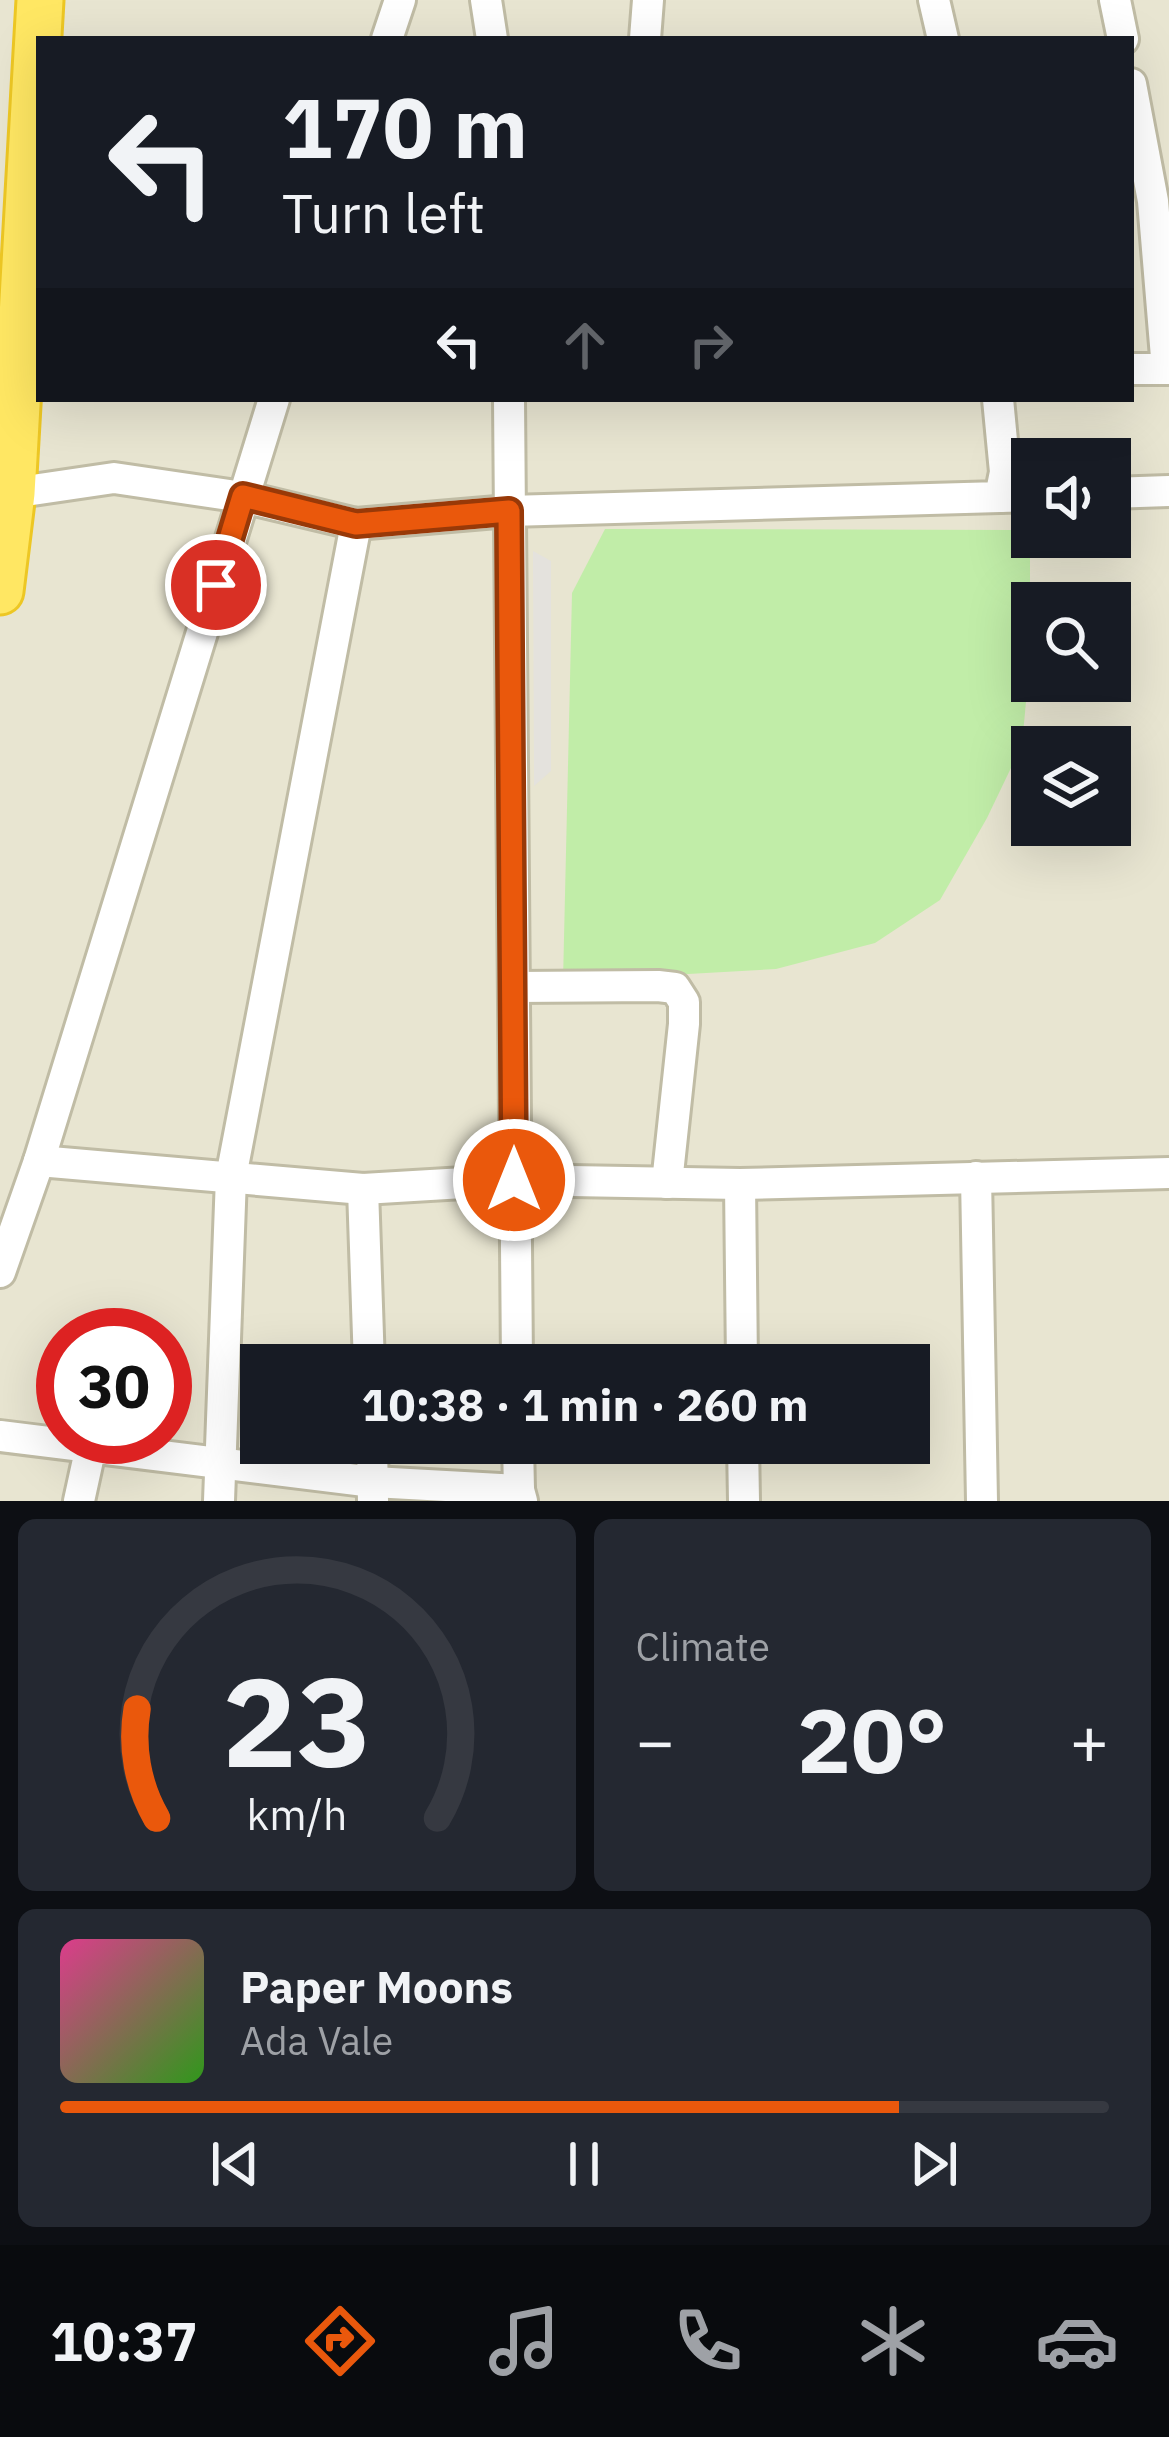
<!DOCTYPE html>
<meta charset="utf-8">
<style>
body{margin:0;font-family:"IBM Plex Sans",sans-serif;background:#242831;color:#f1f3f6;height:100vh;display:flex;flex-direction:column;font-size:45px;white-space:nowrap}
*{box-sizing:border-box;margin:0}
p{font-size:39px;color:#9ea1a6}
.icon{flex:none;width:66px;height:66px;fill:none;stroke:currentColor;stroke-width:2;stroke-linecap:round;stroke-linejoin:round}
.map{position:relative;height:1501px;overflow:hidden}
.drawer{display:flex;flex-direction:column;gap:18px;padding:18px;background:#0d0f14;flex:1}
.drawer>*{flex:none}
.top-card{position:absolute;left:36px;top:36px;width:1098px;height:366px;border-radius:0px;box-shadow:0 12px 48px #0002;background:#171b24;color:#f1f3f6;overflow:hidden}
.fabs{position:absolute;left:1011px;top:438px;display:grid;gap:24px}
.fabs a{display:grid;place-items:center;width:120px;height:120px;border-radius:0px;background:#171b24;box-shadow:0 12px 48px #0002;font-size:60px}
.speed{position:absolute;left:36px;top:1308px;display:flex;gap:24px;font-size:60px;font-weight:700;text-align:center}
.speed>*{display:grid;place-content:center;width:156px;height:156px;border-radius:50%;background:#171b24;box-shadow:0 12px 48px #0002;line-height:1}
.speed .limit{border:18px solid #d22;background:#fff;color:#111}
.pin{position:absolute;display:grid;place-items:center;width:102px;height:102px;color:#fff;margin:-51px;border:6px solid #fff;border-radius:50%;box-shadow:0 3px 12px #0007}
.me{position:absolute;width:132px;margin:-66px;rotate:0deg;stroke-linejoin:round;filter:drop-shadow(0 0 9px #0008)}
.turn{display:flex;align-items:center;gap:42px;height:252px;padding:0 48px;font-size:54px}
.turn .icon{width:156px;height:156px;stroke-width:2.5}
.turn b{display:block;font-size:84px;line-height:102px}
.lanes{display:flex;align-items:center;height:114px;padding:0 48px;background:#0003;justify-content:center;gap:60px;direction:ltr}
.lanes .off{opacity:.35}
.big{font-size:90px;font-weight:700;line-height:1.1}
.drawer .card{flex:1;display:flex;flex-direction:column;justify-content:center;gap:18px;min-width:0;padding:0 42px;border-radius:18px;background:#242831}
.drawer .dial{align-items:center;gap:0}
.dial svg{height:312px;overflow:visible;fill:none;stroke:#363941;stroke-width:7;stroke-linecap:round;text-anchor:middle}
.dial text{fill:#f1f3f6;stroke:none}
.song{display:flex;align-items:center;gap:36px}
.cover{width:144px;height:144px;border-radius:18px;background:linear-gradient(135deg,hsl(330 70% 55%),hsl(110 70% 35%))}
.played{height:12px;border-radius:6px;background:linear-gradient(90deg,#ea580c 80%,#363941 80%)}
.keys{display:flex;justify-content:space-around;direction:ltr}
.heat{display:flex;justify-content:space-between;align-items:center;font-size:66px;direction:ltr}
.drawer .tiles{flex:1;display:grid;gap:18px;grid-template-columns:1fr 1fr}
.card:last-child{grid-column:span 2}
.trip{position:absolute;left:240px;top:1344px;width:690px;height:120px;border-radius:0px;background:#171b24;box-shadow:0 12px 48px #0002;font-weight:700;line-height:120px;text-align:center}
.tabs{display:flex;height:192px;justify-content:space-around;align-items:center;background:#090b0e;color:#9ea1a6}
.tabs .icon{width:84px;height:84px}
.tabs .active{color:#ea580c}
.tabs b{font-size:54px;color:#f1f3f6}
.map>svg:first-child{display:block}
</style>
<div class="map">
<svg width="1169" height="1501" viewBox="0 0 1169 1501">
<rect width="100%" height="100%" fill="#f4f2e3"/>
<!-- residential -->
<path fill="#e8e5d1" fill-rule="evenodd" d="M0,0H1169V1501H0ZM39,39H1131V399H39ZM1032,459H1110V537H1032ZM1032,603H1110V681H1032ZM1032,747H1110V825H1032ZM63,1335H165V1437H63ZM261,1365H909V1443H261Z"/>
<!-- green -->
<polygon fill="#c1eda8" points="605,529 1030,530 1030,658 1022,745 987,818 940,900 875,943 776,969 563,981 572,593"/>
<!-- parking -->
<polygon fill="#e4e2dd" points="533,551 551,561 551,771 534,786"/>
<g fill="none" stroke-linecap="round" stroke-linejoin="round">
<defs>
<g id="minor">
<polyline points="486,0 492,39"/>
<polyline points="934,0 943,39"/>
<polyline points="1115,0 1123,39"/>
<polyline points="387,39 400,0"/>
<polyline points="645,39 648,0"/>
<polyline points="1131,84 1153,201 1167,369"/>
<polyline points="1131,369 1169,369"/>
<polyline points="509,399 517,1365"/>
<polyline points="12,493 114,478 243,497 356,524 509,511 1000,497 1005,472 998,399"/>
<polyline points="1110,493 1169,491"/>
<polyline points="1000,497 1032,496"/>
<polyline points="515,987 658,986 675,988 684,1002 684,1024 667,1183"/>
<polyline points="39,1161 363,1189 514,1180 740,1184 1169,1173"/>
<polyline points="976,1177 982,1501"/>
<polyline points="740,1184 742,1365"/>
<polyline points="363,1189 369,1365"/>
<polyline points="0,1272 39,1161 274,399"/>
<polyline points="0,1436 373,1482 519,1490"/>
<polyline points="372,1443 373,1501"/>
<polyline points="518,1443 519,1490 522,1501"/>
<polyline points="743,1443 744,1501"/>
<polyline points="79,1501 91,1446"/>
<polyline points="219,1501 231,1177 356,524"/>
</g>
<polyline id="highway" points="0,591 12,493 40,0"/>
</defs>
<!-- minor casing -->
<use href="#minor" stroke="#c0bca5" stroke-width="36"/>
<!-- highway casing -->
<use href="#highway" stroke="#edc724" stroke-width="51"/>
<!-- minor -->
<use href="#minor" stroke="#fff" stroke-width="30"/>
<!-- highway -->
<use href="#highway" stroke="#ffe763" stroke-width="45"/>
</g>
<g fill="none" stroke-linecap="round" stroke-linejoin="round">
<defs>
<polyline id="route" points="216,585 243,496 356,524 509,511 514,1180"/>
</defs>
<!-- route casing -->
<use href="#route" stroke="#983908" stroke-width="30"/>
<!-- route -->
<use href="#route" stroke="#ea580c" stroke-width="21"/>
</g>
</svg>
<div class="fabs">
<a><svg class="icon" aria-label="sound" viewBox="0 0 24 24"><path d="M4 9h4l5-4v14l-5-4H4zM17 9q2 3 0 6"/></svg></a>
<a><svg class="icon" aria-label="search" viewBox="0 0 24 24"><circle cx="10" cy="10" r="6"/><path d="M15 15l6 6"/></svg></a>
<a><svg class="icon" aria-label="layers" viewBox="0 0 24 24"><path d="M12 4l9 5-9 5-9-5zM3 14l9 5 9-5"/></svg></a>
</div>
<div class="speed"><div class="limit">30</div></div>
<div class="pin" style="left:216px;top:585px;background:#d93025"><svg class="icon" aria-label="arrive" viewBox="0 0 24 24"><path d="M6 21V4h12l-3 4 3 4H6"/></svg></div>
<svg class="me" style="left:514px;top:1180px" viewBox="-20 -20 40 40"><circle r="17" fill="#ea580c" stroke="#fff" stroke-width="3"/><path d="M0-11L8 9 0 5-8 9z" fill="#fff"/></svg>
<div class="trip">10:38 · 1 min · 260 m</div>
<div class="top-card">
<div class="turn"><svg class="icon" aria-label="left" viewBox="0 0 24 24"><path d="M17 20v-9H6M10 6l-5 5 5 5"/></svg><div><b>170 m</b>Turn left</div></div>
<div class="lanes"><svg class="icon" aria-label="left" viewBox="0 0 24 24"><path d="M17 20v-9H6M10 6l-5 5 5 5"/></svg><svg class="icon off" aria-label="ahead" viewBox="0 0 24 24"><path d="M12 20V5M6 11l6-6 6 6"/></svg><svg class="icon off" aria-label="right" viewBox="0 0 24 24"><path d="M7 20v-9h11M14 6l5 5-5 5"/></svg></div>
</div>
</div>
<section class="drawer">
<div class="tiles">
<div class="card dial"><svg viewBox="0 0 100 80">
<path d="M14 69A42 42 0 1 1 86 69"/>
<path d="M14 69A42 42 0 0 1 9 41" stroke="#ea580c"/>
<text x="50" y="56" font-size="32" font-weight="700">23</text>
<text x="50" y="72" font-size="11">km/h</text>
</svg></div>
<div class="card"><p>Climate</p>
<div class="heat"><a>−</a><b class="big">20°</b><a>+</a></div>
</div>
<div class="card">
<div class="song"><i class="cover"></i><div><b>Paper Moons</b><p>Ada Vale</p></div></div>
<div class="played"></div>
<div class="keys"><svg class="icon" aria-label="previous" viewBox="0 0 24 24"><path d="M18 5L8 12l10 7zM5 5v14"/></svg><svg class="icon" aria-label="pause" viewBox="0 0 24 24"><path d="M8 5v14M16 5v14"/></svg><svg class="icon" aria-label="next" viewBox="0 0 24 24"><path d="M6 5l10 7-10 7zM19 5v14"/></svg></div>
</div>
</div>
</section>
<nav class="tabs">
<b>10:37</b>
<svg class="icon active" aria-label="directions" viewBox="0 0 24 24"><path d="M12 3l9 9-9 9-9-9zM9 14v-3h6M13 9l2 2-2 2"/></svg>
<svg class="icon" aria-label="music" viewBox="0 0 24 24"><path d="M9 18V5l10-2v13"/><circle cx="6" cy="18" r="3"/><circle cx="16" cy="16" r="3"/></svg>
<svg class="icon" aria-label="phone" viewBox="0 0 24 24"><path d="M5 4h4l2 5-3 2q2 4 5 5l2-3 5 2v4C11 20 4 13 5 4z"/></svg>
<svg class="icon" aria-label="climate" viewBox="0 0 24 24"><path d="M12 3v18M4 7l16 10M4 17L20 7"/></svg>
<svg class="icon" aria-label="car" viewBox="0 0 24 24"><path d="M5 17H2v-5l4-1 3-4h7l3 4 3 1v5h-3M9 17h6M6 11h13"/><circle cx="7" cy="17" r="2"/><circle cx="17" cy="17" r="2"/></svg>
</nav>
